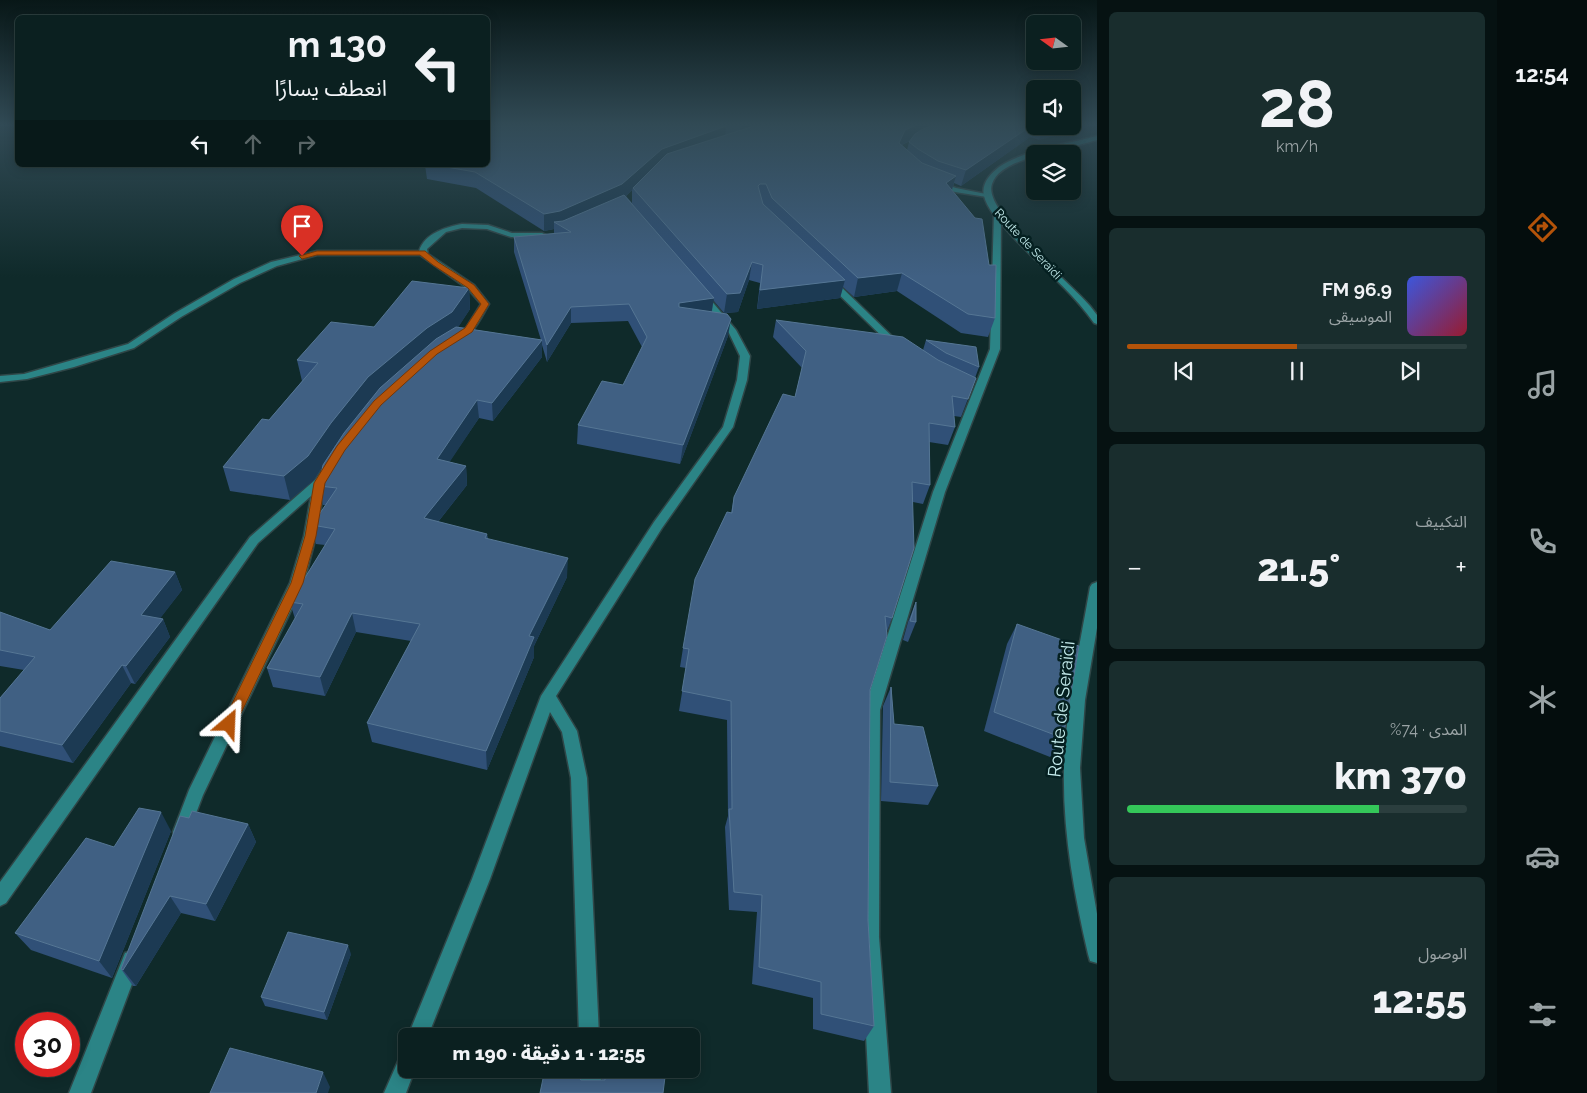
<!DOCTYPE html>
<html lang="ar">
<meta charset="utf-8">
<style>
body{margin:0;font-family:Raleway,"Noto Sans Arabic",sans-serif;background:#192d2d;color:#f1f3f6;direction:rtl;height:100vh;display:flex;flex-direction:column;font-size:19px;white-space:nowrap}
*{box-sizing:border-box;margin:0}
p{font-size:16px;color:#9aa3a5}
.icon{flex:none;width:28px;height:28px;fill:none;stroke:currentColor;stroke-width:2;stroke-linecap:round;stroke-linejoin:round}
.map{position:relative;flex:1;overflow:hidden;direction:ltr}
.side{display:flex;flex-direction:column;gap:12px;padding:12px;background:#061212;width:400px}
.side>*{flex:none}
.guide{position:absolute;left:15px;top:15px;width:475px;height:152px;border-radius:8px;box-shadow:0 2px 12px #0003,0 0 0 1px #2b3e3e;direction:rtl;background:#0b2020;color:#f1f3f6;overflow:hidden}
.needle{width:32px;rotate:285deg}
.tools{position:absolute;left:1026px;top:15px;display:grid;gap:10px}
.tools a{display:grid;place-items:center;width:55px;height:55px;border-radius:8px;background:#0b2020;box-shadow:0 2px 12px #0003,0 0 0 1px #2b3e3e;font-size:25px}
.speed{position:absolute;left:15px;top:1012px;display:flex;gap:10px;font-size:25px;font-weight:700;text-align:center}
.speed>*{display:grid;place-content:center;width:65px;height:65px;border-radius:50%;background:#0b2020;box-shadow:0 2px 12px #0003,0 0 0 1px #2b3e3e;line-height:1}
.speed .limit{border:8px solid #d22;background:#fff;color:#111}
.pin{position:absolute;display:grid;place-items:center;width:42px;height:42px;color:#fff;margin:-51px -21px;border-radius:50% 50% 50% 0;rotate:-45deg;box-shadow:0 0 5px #0007}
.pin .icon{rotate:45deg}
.me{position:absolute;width:55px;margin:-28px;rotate:26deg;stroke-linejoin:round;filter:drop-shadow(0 0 4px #0008)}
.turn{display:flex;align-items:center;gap:18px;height:105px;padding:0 20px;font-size:22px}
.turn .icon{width:65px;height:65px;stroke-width:2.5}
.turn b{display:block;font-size:35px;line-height:42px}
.lanes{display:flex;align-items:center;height:48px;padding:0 20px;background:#0003;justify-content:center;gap:25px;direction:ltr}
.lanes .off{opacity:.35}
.big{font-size:38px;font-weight:800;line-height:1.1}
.side .tile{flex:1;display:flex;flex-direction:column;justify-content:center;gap:8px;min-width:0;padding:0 18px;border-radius:8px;background:#192d2d}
.side .dial{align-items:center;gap:0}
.dial b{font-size:65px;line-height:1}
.song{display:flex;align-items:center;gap:15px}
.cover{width:60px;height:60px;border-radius:8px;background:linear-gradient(135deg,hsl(230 70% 55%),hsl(350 70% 35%))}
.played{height:5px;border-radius:2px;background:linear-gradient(90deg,#b45309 50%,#2b3e3e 50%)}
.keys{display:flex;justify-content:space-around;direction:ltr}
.heat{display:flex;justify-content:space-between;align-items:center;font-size:28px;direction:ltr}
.charge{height:8px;border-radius:4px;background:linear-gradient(90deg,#34c759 74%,#2b3e3e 0)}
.trip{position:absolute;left:398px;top:1028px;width:302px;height:50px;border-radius:8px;background:#0b2020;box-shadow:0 2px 12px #0003,0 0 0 1px #2b3e3e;font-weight:800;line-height:50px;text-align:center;direction:rtl}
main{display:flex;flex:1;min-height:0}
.menu{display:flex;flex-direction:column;width:90px;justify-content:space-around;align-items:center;background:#040d0d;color:#9aa3a5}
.menu .icon{width:35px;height:35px}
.menu .on{color:#b45309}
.menu b{font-size:22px;color:#f1f3f6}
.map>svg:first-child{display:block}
</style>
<main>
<nav class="menu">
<b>12:54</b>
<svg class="icon on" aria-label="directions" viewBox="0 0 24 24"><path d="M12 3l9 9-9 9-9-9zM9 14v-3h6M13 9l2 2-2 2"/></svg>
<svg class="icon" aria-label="music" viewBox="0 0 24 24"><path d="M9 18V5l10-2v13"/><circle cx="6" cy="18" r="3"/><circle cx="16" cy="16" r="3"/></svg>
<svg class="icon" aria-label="phone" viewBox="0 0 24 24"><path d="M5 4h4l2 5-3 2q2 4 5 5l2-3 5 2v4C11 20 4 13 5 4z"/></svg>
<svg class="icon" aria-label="climate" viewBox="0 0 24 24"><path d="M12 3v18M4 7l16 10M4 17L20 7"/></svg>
<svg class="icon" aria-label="car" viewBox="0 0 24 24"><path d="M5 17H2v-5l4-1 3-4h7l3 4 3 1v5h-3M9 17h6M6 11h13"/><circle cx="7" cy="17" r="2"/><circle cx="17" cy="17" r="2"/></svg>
<svg class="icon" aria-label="filters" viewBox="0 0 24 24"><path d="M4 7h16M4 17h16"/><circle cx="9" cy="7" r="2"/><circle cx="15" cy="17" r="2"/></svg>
</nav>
<section class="side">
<div class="tile dial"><b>28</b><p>km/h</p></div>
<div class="tile">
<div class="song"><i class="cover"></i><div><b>96.9 FM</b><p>الموسيقى</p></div></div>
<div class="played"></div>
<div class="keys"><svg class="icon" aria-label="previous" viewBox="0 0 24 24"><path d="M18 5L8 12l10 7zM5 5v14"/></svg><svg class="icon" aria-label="pause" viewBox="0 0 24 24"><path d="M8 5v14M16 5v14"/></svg><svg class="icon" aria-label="next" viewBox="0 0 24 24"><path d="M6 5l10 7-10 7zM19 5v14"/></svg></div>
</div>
<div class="tile"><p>التكييف</p>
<div class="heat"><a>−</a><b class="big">21.5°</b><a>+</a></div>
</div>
<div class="tile"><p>المدى · 74%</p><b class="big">370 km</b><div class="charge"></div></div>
<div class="tile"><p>الوصول</p><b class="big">12:55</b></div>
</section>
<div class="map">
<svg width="1097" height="1093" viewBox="0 0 1097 1093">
<rect width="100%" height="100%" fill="#0f2a2a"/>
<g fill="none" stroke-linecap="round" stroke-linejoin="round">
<defs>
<g id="minor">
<polygon points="938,182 956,188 991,195 987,197 955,192 936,185 936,183"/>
<polygon points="994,213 1001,215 1000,349 945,492 880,710 879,937 891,1093 869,1093 861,937 864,710 933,492 990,349"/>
<path d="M462,224L488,225L512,233H542L546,235L542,237H511L487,229L462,228L446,232L427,249L428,254L474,285L489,304C481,317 470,344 452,341L450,339L466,328L481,304L468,289L420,255H317L277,266L240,283L181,317L134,348L74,367L27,379L0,382V376L24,374L128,344L175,313L234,279L271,262L317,251H419C425,233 446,227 462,224Z"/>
<polygon points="827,279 833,279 901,345 901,349 895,349 827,283"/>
<polygon points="701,291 704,292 736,330 750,356 747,380 733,427 662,528 556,696 577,731 587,778 599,1036 579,1036 571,778 562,732 550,712 490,879 428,1036 408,1036 472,879 541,696 654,522 723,427 737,380 740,356 729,333 697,294"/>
<polygon points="329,465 335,468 325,483 316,536 304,583 203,795 187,837 181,840 175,837 173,832 189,790 290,583 304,536 311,496 258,543 6,903 0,906 0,882 250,537 315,480 325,466"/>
<polygon points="132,951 139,953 141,960 91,1093 69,1093 125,953"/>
<polygon points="406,1056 406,1069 415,1069 406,1093 384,1093 399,1059"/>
<polygon points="580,1069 600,1069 602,1093 580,1093"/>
</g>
<g id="tertiary">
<path d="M1097,136V140L1045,154H1035V156C1020,161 997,168 992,184C982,211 1071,283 1090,306L1097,315V324L1094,323C1069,287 1033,261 1005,228C997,219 987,208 984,196C981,184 990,174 999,167C1024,150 1067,144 1097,136Z"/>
<path d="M1097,582V628L1085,700L1080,768L1084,838L1097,914V963L1090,961L1088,954C1072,885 1060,816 1065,746C1069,692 1081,640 1090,587L1092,584Z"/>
</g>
</defs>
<!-- minor casing -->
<use href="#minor" stroke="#2f4647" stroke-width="3"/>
<!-- tertiary casing -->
<use href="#tertiary" stroke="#2f4647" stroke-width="3"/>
<!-- minor -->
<use href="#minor" fill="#2b8486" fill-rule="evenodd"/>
<!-- tertiary -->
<use href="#tertiary" fill="#2b8486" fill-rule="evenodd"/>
</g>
<!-- wall -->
<g fill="#305077" fill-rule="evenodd">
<path d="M488,124H1035V126H1072L1039,140L1030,137L961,186L954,183L952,190L995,318L988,337L961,333L897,291L854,297L843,287L840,298L757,309L760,283L749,280L738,312L724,313L713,300L712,312L728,336L680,464L577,444L578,425L623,385L642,347L628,321L571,323L547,362L542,345V357L493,421L479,418L449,462L466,466L467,485L438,522L487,534L488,539L567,577L534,646V657L487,770L372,742L367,723L411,641L356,632L325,696L273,687L267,668L295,619L290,602L325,545L316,544L312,525L326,505H323L319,486L323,466L314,480L290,500L230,491L223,467L269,420L302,381L297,360L469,288L470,309L458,327L541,340L514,252V237L554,234V229L544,231L476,188L427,179L425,165H488ZM910,141L909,142L907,150L902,145ZM632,190V203L626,196Z"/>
<polygon points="776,320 923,350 926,340 979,367 975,378 976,378 961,417 954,416 955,427 948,445 929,442 930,485 923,504 913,502 892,618 886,634 870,690 868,920 874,1026 864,1041 813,1029 813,998 752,984 757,912 729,910 725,827 728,816 727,720 679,711 686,668 680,667 683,648 731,513 734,497 795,397 802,368 773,337"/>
<polygon points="175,572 182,590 160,618 163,619 170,637 135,684 131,683 73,763 0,746 0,698 24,670 0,666 0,612 50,630"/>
<polygon points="916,602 916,622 908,642 903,640 908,622"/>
<polygon points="1017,624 1063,738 1050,757 984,731 1007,644"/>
<polygon points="891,687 894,724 938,786 928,805 881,801 883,706"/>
<polygon points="189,818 248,824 256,842 215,921 181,913 136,986 133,986 121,969"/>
<polygon points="171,831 112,978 31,950 15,933 114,847"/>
<polygon points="351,954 327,1020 265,1006 261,997"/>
<polygon points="602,1069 663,1069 540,1093 579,1078 581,1080 602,1080"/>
</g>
<!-- shaded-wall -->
<g fill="#1c3a53">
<polygon points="742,124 791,124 740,136"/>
<polygon points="919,124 971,124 922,135 901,145 899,143 905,130"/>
<polygon points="1034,124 1035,124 1030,137 961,186 966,170"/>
<polygon points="1072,124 1097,124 1097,125 1039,140 1044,126 1072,126"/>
<polygon points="726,126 725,141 633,188 632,190 621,200 562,227 554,222 554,229 544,231 544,214 662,149"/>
<polygon points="956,176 951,192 946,183"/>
<polygon points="752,262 749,280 738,312 724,313 727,294"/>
<polygon points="902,273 897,291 854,297 858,278"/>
<polygon points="845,280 840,298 757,309 760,290"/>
<polygon points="469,288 470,309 454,334 335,446 314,480 290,500 284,476 331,423 368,377"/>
<polygon points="714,298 711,315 677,319 679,303"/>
<polygon points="571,307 571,323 547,362 547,345"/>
<polygon points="731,319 728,336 680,464 683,445"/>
<polygon points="542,340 542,357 493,421 492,403"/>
<polygon points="477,400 479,418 439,478 437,459"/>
<polygon points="466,466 467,485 426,537 424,518"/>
<polygon points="568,558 567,577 534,646 534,657 487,770 486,751 529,636"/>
<polygon points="175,572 182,590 149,633 141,615"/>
<polygon points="352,613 356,632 325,696 320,677"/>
<polygon points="163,619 170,637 135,684 126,666"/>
<polygon points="122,665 131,683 73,763 62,745"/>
<polygon points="161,812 171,831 112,978 99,961"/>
<polygon points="248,824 256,842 215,921 206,904"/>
<polygon points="170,896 181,913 136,986 123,970"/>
<polygon points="348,945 351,954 327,1020 324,1012"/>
<polygon points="323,1072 330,1087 328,1093 316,1093"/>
</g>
<!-- building -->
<g fill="#406083" stroke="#557694">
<polygon points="488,124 711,124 726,126 662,149 622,184 560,211 544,214 475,172 435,165 488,165"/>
<polygon points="760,124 919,124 905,130 899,143 922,163 956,176 946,183 975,218 982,219 989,265 996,265 995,318 968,314 902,273 858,278 772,198 766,184 760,184 758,186 763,204 845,280 760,290 763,265 752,262 740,293 727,294 633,188 667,154"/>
<polygon points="940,124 1034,124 966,170 938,161 918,149 909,142 915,134 923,129 934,125"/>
<polygon points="624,195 714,298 679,303 679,307 727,314 731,319 683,445 578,425 602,381 623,385 647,337 629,304 571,307 547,345 514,237 571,232 554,222 563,221"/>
<polygon points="412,281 469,288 452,312 427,328 368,377 331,423 308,456 284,476 223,467 262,419 269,420 318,363 297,360 331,322 374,327"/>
<polygon points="776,320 903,337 938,360 976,378 968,399 952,396 955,427 929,423 930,485 912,482 914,548 892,618 885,616 887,636 870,690 868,920 874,1026 821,1014 821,982 759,967 762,895 734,892 729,809 732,809 731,701 682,691 689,649 683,648 695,579 727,512 732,513 734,497 783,394 795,397 806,351"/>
<polygon points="456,327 542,340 492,403 477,400 437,459 466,466 424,518 487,534 485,538 568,558 529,636 534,637 486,751 367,723 420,624 352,613 320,677 267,668 303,604 290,602 335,529 312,525 337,488 319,486 323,465 344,433 380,388 436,339"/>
<polygon points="926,340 976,347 979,367 946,353"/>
<polygon points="111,561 175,572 141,615 163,619 126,666 122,665 62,745 0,731 0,698 35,657 0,650 0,612 50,630"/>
<polygon points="916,602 916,622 910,621"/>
<polygon points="1017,624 1079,646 1063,738 994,712"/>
<polygon points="891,687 894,724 923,727 938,786 890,782"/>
<polygon points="139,808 161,812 99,961 15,933 86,838 114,847"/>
<polygon points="192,811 248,824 206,904 170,896 123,970 121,969 180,816 189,818"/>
<polygon points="288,932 348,945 324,1012 261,997"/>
<polygon points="230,1048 323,1072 316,1093 210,1093"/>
<polygon points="545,1069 579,1069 579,1078 581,1080 605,1080 605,1069 666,1069 663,1093 540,1093"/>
</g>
<!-- sky -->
<linearGradient id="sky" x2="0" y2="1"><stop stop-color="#081717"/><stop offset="0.45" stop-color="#314a55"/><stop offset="1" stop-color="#314a55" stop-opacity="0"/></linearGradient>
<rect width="1097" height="277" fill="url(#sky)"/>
<!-- route -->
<polygon fill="#b45309" stroke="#753606" points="317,251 425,251 438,262 474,285 489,304 472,332 437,354 381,405 345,450 325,483 316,536 303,583 236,724 234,729 229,730 224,729 222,724 291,583 305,536 314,483 337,446 374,401 430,351 465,328 481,304 468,288 433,265 420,255 317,255 302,259 299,256"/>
<g text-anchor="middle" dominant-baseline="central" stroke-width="5" stroke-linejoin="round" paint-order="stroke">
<!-- far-street labels -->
<g font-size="12" fill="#c4ebec" stroke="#052021">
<text transform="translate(1028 244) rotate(47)">Route de Seraïdi</text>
</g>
<!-- near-street labels -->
<g font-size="18" fill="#c4ebec" stroke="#052021">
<text transform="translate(1061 709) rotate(-84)">Route de Seraïdi</text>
</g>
</g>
</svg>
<div class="tools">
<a><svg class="needle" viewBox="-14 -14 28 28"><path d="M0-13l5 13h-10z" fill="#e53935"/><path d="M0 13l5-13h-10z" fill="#9aa3a5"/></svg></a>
<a><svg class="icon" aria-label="sound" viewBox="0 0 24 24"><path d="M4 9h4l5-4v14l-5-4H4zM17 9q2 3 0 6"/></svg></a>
<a><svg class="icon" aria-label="layers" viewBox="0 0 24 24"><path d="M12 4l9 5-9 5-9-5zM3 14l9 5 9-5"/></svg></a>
</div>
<div class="speed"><div class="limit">30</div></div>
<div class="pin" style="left:302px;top:256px;background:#d93025"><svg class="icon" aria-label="arrive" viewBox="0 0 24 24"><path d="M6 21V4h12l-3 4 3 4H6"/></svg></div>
<svg class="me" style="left:229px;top:724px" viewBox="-20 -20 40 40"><path d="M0-17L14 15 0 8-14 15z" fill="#b45309" stroke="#fff" stroke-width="4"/></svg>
<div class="trip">12:55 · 1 دقيقة · 190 m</div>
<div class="guide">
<div class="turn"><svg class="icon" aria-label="left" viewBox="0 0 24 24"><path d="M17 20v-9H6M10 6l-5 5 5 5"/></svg><div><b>130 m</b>انعطف يسارًا</div></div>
<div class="lanes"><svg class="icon" aria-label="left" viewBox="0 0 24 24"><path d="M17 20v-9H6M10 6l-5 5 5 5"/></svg><svg class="icon off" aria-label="ahead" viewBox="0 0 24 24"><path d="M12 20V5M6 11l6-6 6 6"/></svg><svg class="icon off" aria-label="right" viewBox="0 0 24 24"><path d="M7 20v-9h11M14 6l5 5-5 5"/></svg></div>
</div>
</div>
</main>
